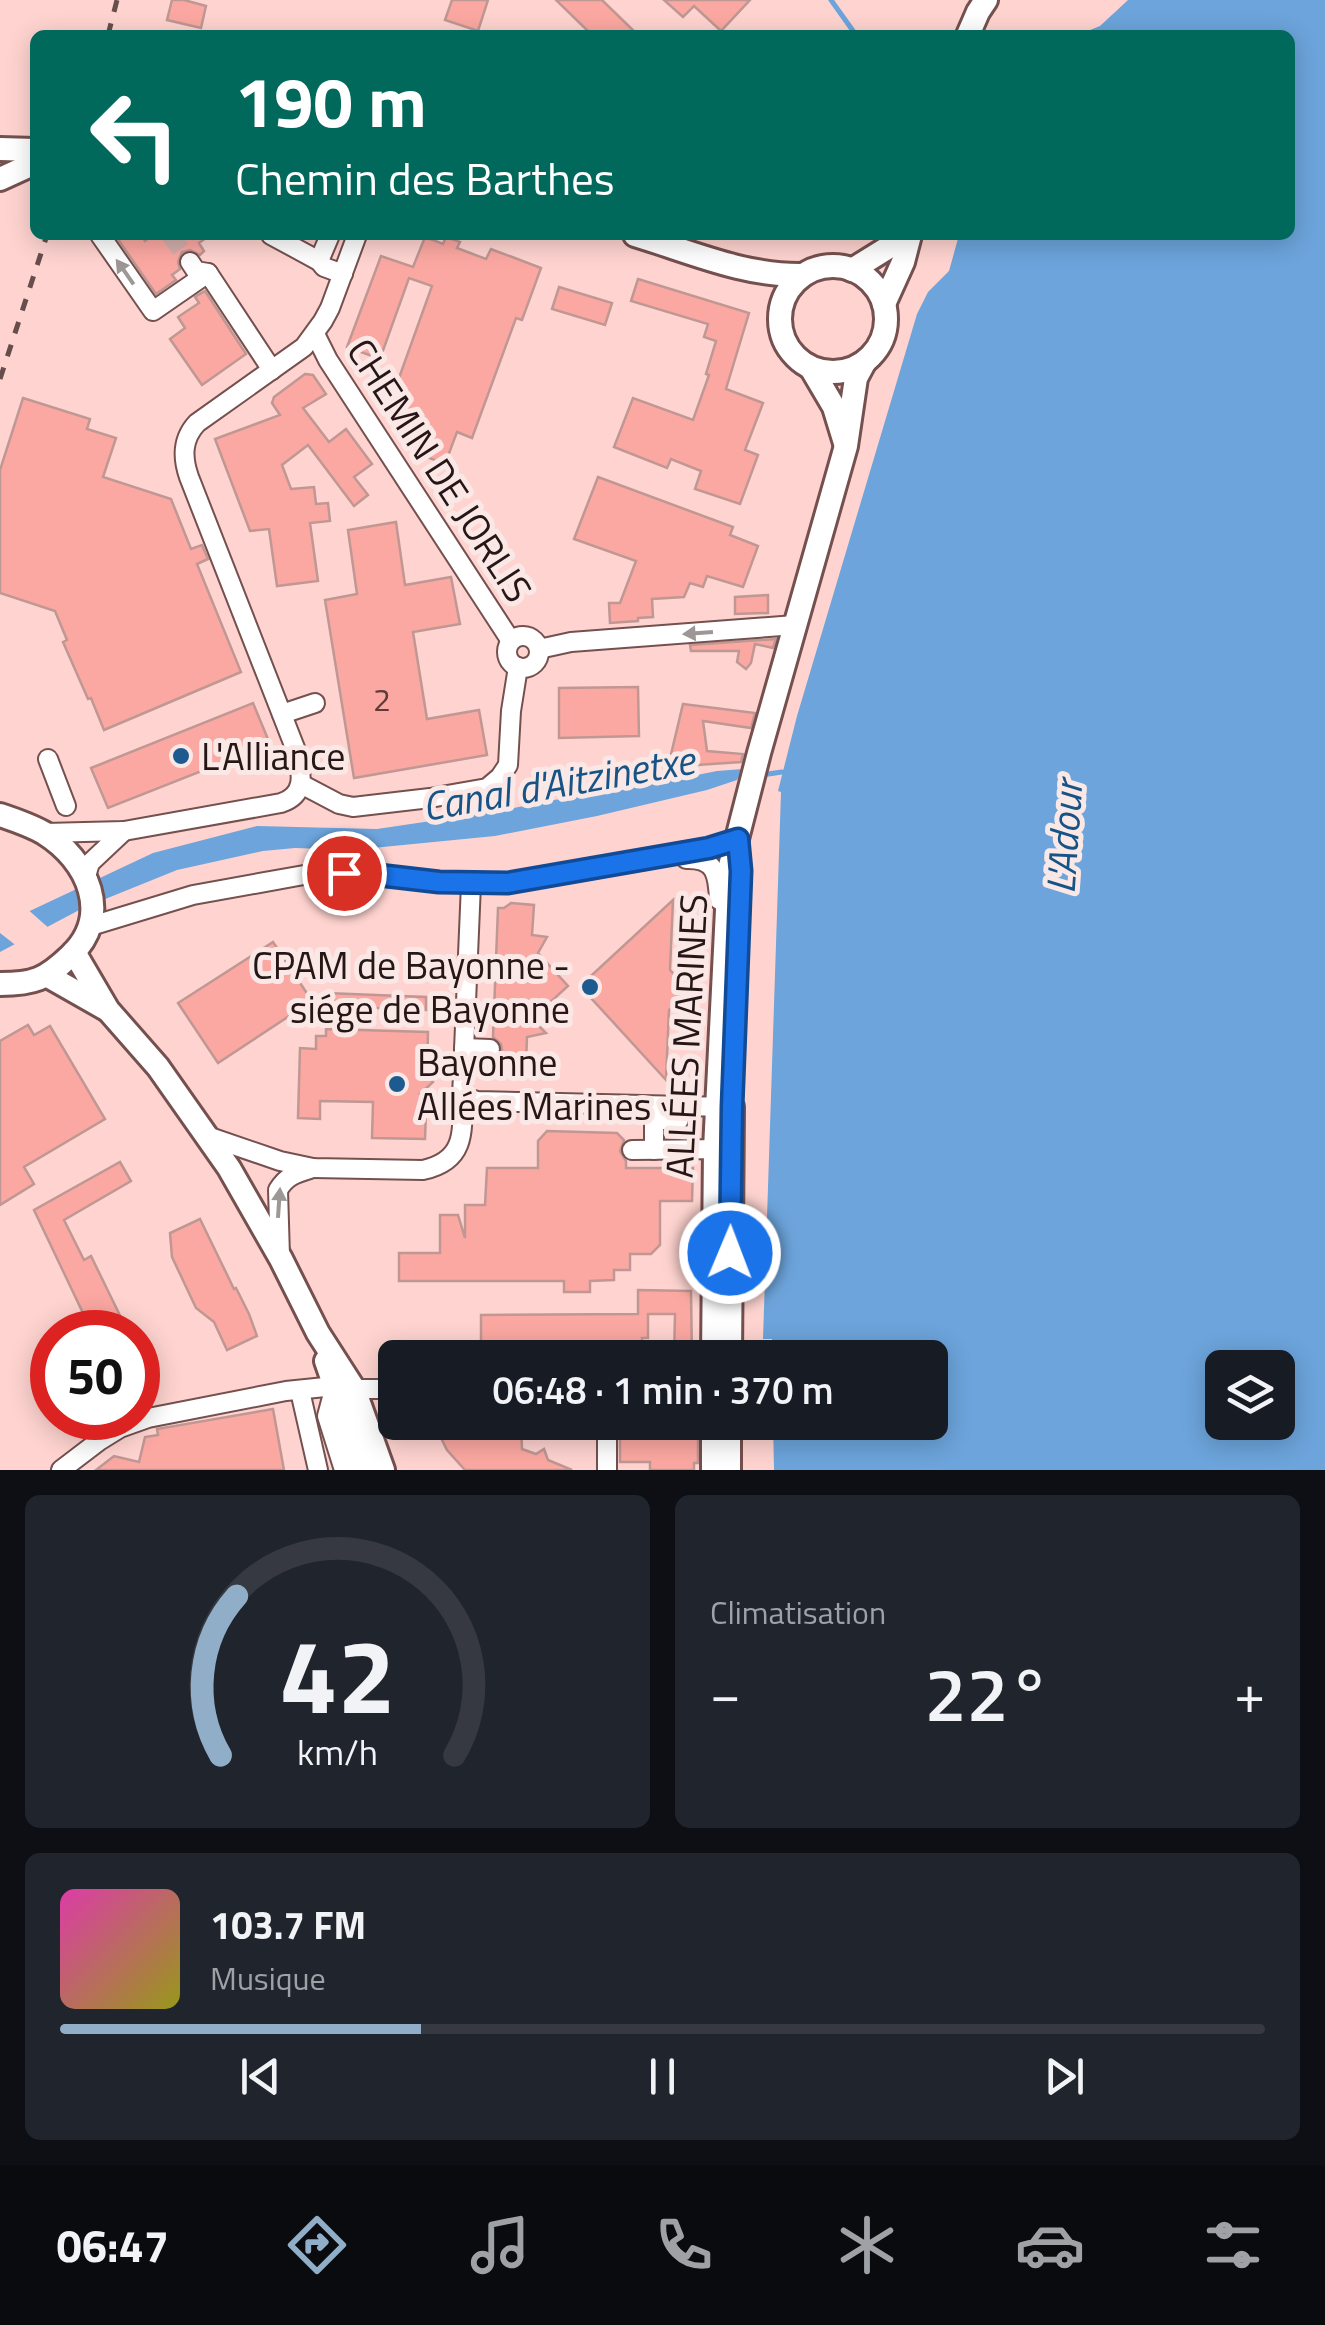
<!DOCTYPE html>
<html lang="fr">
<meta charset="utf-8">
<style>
body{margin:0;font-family:"Titillium Web",sans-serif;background:#20242c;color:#f1f3f6;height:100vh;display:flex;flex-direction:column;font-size:38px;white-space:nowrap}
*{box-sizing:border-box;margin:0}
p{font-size:32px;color:#9ea1a6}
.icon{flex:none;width:55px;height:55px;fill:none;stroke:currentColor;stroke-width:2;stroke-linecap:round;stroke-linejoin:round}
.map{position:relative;height:1470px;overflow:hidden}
.details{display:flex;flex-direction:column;gap:25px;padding:25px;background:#0d0f14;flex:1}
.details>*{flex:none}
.top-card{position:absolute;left:30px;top:30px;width:1265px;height:210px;border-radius:15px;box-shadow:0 5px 25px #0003;background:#00695c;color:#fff;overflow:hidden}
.tools{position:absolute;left:1205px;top:1350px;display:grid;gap:20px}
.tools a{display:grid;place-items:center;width:90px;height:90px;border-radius:15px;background:#171b24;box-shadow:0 5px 25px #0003;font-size:50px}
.speed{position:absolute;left:30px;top:1310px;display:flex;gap:20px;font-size:50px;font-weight:700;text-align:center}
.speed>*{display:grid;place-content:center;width:130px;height:130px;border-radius:50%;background:#171b24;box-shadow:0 5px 25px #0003;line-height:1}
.speed .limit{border:15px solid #d22;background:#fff;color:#111}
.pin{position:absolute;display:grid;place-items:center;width:85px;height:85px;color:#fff;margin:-42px;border:5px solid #fff;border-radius:50%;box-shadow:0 2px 10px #0007}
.me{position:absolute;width:110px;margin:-55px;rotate:1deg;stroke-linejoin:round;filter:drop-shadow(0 0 8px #0008)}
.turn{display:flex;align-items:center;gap:35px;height:210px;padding:0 40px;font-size:45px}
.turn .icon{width:130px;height:130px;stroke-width:2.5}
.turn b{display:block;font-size:70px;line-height:85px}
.big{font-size:75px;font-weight:600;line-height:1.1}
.details .card{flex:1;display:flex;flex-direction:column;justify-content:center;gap:15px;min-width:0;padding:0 35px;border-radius:15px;background:#20242c}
.details .dial{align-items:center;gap:0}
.dial svg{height:260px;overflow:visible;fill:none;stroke:#363941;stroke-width:7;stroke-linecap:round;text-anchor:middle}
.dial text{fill:#f1f3f6;stroke:none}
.song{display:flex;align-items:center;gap:30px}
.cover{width:120px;height:120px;border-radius:15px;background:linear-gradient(135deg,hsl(320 70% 55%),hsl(60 70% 35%))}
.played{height:10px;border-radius:5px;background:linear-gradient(90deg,#91aec8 30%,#363941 30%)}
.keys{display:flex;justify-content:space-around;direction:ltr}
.heat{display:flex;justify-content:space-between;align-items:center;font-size:55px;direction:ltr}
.details .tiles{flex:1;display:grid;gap:25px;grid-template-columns:1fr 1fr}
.card:last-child{grid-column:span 2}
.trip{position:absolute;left:378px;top:1340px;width:570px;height:100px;border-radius:15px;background:#171b24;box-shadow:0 5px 25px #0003;font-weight:600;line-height:100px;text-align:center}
.tab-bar{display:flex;height:160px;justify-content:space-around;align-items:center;background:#090b0e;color:#9ea1a6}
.tab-bar .icon{width:70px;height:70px}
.tab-bar .on{color:#91aec8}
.tab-bar b{font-size:45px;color:#f1f3f6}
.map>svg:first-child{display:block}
</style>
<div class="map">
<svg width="1325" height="1470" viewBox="0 0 1325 1470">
<rect width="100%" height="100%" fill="#ffd4d0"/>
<!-- water -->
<g fill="#6ca4db" fill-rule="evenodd">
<path d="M1128,0H1325V1470H774L773,1423L930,1422V1358L772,1357V1339H763L781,792L778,791L797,716L917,314L928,292L949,271L959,235H1290V35H1078L1100,26ZM1222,1368H1278V1422H1222Z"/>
<polygon points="743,769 737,780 707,790 597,816 495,836 352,850 295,848 263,851 177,870 83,908 0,952 0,925 153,853 257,826 377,829 505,810 547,801 622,790 717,771"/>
</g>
<!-- pier -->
<polygon fill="#ffd4d0" points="25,907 51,930 18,947 0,933 0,920"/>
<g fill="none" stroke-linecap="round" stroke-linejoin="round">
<!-- stream -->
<g stroke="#6ca4db" stroke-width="5">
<polyline points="831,0 856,35"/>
<polyline points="761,775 782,772"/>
</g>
</g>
<!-- building -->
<g fill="#fca8a2" stroke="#bf9793" stroke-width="2.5">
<polygon points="172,0 184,0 206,6 201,28 167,20"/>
<polygon points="452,0 488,0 478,31 445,20"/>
<polygon points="556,0 602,0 638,35 592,35"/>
<polygon points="664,0 750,0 721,31 694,6 683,17"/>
<polygon points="115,235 141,235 145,241 153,235 210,235 199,243 204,251 200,255 190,250 182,252 178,262 180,269 172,275 176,280 156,294"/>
<polygon points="425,237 443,244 446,237 460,242 457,248 486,259 491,249 541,268 522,320 516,318 472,438 457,432 445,464 424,456 410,433 413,424 409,423 412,415 399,410 405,393 395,389 432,286 409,278 380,359 347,347 381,256 413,267"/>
<polygon points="638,279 749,313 726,389 763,403 745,450 758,455 740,504 695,489 701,471 671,459 667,468 614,447 633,398 693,420 709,375 706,374 716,341 704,337 708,324 631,301"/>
<polygon points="559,287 612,303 605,325 552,309"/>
<polygon points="205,291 246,354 202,385 170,339 185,328 178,317 199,303 195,297"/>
<polygon points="305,374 313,375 326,394 303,408 329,442 346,429 372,464 354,477 368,495 354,506 308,445 282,465 291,489 314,487 316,504 328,503 330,521 310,523 318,581 277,586 269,529 250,531 215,439 280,415 272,403 274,397"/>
<polygon points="23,398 90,419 87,429 116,438 103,477 171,499 191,549 202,545 208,559 197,564 241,672 104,730 91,698 88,699 63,642 67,640 55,611 0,593 0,470"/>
<polygon points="598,477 733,527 730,535 758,546 743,587 707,576 703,587 690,583 684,597 652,599 653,617 638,618 638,621 610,623 609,603 620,603 636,561 574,539"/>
<polygon points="396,522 405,585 451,577 460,624 413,632 427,719 479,710 487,755 354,778 325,600 357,594 348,530"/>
<polygon points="768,595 768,613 735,614 735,597"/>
<polygon points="776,639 773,648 755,644 751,663 746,669 737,662 739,651 691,651 690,645"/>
<polygon points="638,687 639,736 559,738 559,688"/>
<polygon points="253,703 270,744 108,808 91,768"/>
<polygon points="683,704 755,713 751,728 703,721 707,751 743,754 741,762 668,767"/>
<polygon points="673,900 670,970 690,991 669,1010 666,1080 580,986"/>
<polygon points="511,903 534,905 532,935 547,937 538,953 568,986 532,1019 546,1033 527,1037 526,1064 504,1063 498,1058 502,1050 501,1044 493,1037 498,908 504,908"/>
<polygon points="273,942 312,1001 218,1063 178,1003"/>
<polygon points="326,993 426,997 426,1010 326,1006"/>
<polygon points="28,1025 34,1035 50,1026 105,1119 24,1167 34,1184 0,1205 0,1041"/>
<polygon points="326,1029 428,1032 427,1076 433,1082 420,1094 433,1106 426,1112 425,1139 372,1138 373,1102 320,1101 320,1119 298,1118 300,1048 316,1049 316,1036 326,1036"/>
<polygon points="547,1131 617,1133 624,1140 620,1151 626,1161 626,1168 693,1168 692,1201 660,1201 660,1245 651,1254 630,1254 630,1270 614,1270 614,1280 590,1281 590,1292 564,1292 564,1281 399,1281 399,1253 440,1253 440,1215 458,1215 465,1238 465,1205 485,1205 487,1168 538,1168 538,1141"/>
<polygon points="120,1162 131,1181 64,1220 84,1260 91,1256 128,1332 92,1332 34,1210"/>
<polygon points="200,1219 234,1289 236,1288 249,1314 257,1336 227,1350 214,1322 196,1308 172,1257 170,1233"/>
<polygon points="638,1290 691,1291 692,1358 674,1358 675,1314 648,1314 648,1338 642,1338 643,1358 481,1358 481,1315 638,1314"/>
<polygon points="273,1409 284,1470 96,1470 114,1456 139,1462 145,1437 158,1435 157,1429"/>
<polygon points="433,1422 448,1429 448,1422 521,1422 522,1449 536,1454 544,1449 548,1460 572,1470 465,1470 447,1450"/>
<polygon points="620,1422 645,1422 646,1437 665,1436 665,1422 698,1422 698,1463 694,1463 694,1470 650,1470 650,1462 620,1462"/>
</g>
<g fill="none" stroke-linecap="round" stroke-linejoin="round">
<!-- minor-tunnel -->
<polyline stroke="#d4aeab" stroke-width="18" stroke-dasharray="18 9" stroke-linecap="butt" points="170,235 190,262"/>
<defs>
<g id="minor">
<polyline points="100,235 153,311 208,273"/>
<polyline points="271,235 319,261 324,267 343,274"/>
<polyline points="319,261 330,235"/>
<polyline points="190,262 196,271 208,273 272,370"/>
<polyline points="315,334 328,360 511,641"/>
<circle cx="523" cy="652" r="16"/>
<polyline points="539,649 571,642 795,625"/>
<polyline points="282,714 315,703"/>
<polyline points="48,759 66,806"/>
<polyline points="301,784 339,804 353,807 430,798 487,788 500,777 508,765 511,711 518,667"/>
<path d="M45,833L124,831L281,803C306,795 302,774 297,753L189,477C182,457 182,439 197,423L304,347L323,321L330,308L357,235"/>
<path d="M686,859C716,858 718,875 719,900"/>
<polyline points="86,876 90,863 124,831"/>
<polyline points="91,926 193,895 304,875 370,874 439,882 508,883 709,848 738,839"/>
<polyline points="464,1048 490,1049"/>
<polyline points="462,1097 477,1101 726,1107"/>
<path d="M207,1136L280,1161L313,1168L423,1170C465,1161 463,1133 462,1097L471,884"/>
<polyline points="632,1150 727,1149"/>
<polyline points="654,1150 654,1120 679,1120"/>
<path d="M280,1256L278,1190C287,1175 297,1173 313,1168"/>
<polyline points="335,1386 327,1416 344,1470"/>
<polyline points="300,1391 318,1470"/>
<polyline points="607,1422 607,1470"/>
<polyline points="61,1470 99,1441 120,1428 148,1418 286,1391 335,1386 354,1389 395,1389"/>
</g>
<g id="major">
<polyline points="968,35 978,12 986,0"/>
<polyline points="0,149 35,150"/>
<polyline points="0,179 35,163"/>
<path d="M635,235C691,252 744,276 803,275"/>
<circle cx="833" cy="319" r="53"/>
<polyline points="852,270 889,247 900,235"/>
<polyline points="884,304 903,262 910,235"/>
<polyline points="811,368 834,407 845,443"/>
<path d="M0,815C15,820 30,825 44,833C88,860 113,916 70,956C46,979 34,984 0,984"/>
<polyline points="74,952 108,1010 158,1067 229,1168 281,1259 318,1333 354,1389 383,1470"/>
<polyline points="48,976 106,1009"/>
<polyline points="713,1358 715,1149 729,870 759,753 846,446 856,378 864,363"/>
<polyline points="730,1358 732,1107"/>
<polyline points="326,1361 364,1470"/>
<polyline points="713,1422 713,1470"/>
<polyline points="729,1470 729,1422"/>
</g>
</defs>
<!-- minor casing -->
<use href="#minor" stroke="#74504e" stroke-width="22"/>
<!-- major casing -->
<use href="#major" stroke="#74504e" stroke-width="28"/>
<!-- minor -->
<use href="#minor" stroke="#fff" stroke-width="18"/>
<!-- major -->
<use href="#major" stroke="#fff" stroke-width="22"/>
<!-- rail -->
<g stroke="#654e4c" stroke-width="5" stroke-dasharray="12 12" stroke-linecap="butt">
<polyline points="108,35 117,0"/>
<polyline points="0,379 47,235"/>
</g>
</g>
<!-- one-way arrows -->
<defs><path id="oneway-solid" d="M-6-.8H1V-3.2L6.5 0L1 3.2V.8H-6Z" transform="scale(2.5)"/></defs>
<g fill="#9d9796">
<use href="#oneway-solid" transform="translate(125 272) rotate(-125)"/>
<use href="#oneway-solid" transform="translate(698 633) rotate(176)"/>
<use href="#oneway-solid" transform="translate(279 1203) rotate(-86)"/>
</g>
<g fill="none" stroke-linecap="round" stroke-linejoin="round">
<defs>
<polyline id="route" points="344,873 370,874 439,882 508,883 709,848 738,839 741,871 732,1107 730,1253"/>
</defs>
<!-- route casing -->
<use href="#route" stroke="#114b97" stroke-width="25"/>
<!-- route -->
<use href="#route" stroke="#1a73e8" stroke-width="18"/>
</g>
<!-- markers -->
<g fill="#1c5a90" stroke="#fae8e6" stroke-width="4">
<circle cx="181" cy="756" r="10"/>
<circle cx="590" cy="987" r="10"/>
<circle cx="397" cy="1084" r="10"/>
</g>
<g text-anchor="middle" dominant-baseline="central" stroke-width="10" stroke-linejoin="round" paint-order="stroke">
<!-- number labels -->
<g font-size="32" fill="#5c3b39">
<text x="382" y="699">2</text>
</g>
<!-- street labels -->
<g font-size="38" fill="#261716" stroke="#fae8e6">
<text transform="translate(440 470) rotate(57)">CHEMIN DE JORLIS</text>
<text transform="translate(686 1036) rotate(-87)">ALLÉES MARINES</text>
</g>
<!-- poi labels -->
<g font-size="38" fill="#261716" stroke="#fae8e6" text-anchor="start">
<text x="201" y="756">L'Alliance</text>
<text x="570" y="965" text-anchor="end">CPAM de Bayonne -<tspan x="570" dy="44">siége de Bayonne</tspan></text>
<text x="417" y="1062">Bayonne<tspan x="417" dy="44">Allées Marines</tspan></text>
</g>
<!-- water labels -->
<g font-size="40" font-style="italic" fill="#165386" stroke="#fae8e6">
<text transform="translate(558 783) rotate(-10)">Canal d'Aitzinetxe</text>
<text transform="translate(1064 837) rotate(-86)">L'Adour</text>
</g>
</g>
</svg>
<div class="tools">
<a><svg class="icon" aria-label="layers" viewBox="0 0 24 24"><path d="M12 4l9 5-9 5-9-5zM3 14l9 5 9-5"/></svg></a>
</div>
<div class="speed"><div class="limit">50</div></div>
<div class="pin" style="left:344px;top:873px;background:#d93025"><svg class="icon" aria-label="arrive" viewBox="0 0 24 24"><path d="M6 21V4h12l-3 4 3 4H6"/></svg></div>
<svg class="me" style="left:730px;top:1253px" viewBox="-20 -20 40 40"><circle r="17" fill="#1a73e8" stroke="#fff" stroke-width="3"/><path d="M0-11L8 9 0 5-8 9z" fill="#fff"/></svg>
<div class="trip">06:48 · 1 min · 370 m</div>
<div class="top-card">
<div class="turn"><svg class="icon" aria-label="left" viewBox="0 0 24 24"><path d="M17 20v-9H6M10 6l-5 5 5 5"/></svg><div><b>190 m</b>Chemin des Barthes</div></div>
</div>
</div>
<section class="details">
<div class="tiles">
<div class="card dial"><svg viewBox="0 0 100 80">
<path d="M14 69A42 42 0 1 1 86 69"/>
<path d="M14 69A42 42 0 0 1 19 20" stroke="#91aec8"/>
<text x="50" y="56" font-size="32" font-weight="700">42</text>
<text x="50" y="72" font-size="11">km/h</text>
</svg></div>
<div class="card"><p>Climatisation</p>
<div class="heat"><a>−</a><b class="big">22°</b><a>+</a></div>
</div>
<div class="card">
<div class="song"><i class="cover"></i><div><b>103.7 FM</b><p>Musique</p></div></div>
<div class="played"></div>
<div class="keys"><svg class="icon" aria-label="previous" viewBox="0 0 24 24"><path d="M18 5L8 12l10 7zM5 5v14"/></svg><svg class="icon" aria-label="pause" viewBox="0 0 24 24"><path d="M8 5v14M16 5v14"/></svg><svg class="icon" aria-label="next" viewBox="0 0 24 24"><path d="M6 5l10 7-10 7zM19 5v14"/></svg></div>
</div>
</div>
</section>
<nav class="tab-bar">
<b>06:47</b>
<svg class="icon on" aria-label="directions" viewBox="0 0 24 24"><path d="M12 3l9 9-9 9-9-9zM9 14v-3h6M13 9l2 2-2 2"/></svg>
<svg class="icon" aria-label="music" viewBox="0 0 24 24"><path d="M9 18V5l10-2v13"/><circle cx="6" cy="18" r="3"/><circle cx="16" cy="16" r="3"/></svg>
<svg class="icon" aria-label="phone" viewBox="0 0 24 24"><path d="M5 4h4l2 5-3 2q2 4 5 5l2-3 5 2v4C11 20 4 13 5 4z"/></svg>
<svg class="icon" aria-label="climate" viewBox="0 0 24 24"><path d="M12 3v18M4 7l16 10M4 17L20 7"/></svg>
<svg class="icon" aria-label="car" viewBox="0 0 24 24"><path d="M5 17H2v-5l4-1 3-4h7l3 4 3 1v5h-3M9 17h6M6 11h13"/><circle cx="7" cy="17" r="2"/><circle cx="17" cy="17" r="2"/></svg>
<svg class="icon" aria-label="filters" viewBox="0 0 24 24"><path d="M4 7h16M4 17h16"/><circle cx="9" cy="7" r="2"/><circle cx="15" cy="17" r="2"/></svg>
</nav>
